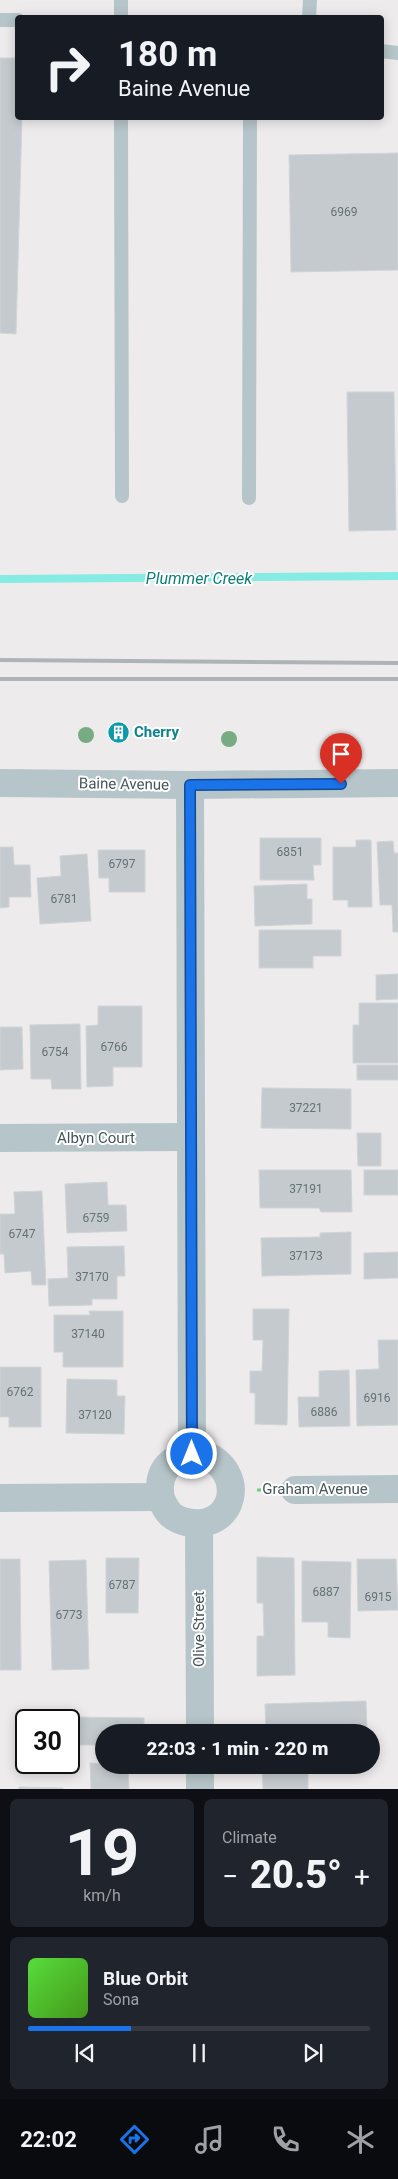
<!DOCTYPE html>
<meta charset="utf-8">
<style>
body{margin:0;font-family:Roboto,sans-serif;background:#20242c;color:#f1f3f6;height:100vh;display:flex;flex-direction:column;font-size:19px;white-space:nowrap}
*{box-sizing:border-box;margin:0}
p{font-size:16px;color:#9ea1a6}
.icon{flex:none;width:28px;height:28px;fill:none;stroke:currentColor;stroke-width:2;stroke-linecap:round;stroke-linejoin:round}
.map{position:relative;height:1789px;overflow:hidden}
.sheet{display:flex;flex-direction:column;gap:10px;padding:10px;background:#0d0f14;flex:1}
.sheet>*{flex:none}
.guide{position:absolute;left:15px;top:15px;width:369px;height:105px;border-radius:5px;box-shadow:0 2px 12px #0003;background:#171b24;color:#f1f3f6;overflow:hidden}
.speed{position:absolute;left:15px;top:1709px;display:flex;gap:10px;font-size:25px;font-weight:700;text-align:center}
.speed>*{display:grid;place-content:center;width:65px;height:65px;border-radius:50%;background:#171b24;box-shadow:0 2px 12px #0003;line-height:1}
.speed .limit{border:2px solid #111;border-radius:8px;background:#fff;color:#111}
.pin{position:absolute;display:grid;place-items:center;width:42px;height:42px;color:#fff;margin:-51px -21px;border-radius:50% 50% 50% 0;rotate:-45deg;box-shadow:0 0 5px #0007}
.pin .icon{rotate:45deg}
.me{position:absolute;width:55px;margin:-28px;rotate:0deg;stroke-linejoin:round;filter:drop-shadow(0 0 4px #0008)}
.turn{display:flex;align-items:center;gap:18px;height:105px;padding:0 20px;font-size:22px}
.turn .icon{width:65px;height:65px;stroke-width:2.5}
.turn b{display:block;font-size:35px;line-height:42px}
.big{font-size:38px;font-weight:800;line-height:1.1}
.sheet .tile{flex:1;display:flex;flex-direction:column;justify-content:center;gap:8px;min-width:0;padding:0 18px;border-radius:8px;background:#20242c}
.sheet .dial{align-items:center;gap:0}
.dial b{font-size:65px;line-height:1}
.song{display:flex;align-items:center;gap:15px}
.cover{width:60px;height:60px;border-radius:8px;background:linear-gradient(135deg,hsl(110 70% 55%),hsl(100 70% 35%))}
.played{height:5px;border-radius:2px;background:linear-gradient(90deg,#1a73e8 30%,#363941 30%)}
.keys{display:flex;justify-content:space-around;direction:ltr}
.heat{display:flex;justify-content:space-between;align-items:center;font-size:28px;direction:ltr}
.sheet .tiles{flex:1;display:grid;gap:10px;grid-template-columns:1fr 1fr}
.tile:last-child{grid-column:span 2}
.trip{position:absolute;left:95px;top:1724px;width:285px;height:50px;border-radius:25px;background:#171b24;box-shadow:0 2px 12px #0003;font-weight:800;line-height:50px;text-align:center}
.tab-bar{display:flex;height:80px;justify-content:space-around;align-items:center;background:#090b0e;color:#9ea1a6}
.tab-bar .icon{width:35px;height:35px}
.tab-bar .selected{color:#1a73e8}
.tab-bar b{font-size:22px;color:#f1f3f6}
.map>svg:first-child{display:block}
</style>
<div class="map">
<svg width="398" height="1789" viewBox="0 0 398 1789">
<rect width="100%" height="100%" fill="#eeebec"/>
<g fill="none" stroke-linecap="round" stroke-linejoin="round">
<!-- stream -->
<polyline stroke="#85ebe3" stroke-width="8" points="0,579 398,576"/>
</g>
<!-- building -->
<g fill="#c5cace" stroke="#cfd4d7">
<polygon points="0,58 18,58 18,118 22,118 16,334 0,333"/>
<polygon points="398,153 398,270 291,272 289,155"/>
<polygon points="347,392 394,392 396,530 349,531"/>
<polygon points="126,726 126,738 110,738 109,727"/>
<polygon points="260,838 321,838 321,865 313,865 314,880 260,880"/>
<polygon points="356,840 371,840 372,907 348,907 348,900 333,900 333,847 356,847"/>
<polygon points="393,841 394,853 398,853 398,932 393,932 392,905 380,905 377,842"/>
<polygon points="0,847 13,847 14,865 30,865 31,897 9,897 9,907 0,908"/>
<polygon points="98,850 145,850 145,892 109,892 109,878 99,878"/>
<polygon points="87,854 91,921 40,924 37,878 61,876 60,856"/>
<polygon points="307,884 307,899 312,899 312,924 255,926 254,886"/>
<polygon points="259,930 341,930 341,956 313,956 313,968 259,968"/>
<polygon points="398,974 398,999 376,1000 376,975"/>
<polygon points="359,1003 398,1003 398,1063 353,1063 353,1025 359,1025"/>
<polygon points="98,1006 142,1006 142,1067 113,1067 113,1086 87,1087 86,1026 98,1025"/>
<polygon points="80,1024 81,1089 52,1089 51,1079 31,1079 30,1025"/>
<polygon points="0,1027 22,1027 23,1069 0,1070"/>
<rect x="357" y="1065" width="41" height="15"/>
<polygon points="262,1088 351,1089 351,1129 261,1128"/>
<polygon points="357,1133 381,1133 381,1166 358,1166"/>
<polygon points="259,1170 351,1170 352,1212 321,1212 319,1208 260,1208"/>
<rect x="364" y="1170" width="34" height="25"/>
<polygon points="107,1182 108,1205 126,1205 127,1231 67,1233 65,1184"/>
<polygon points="42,1191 46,1285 32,1285 31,1271 5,1273 4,1254 0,1254 0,1214 15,1214 14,1192"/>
<polygon points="351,1232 351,1274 262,1276 261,1238 320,1237 320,1233"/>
<polygon points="124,1246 125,1276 117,1276 117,1299 92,1299 92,1305 49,1306 48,1279 68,1278 67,1247"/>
<polygon points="398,1252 398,1278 364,1279 364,1253"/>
<polygon points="253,1309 289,1309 287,1425 255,1424 255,1393 250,1393 250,1371 262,1371 263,1340 253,1340"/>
<polygon points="89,1311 123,1311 123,1367 63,1367 63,1352 54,1352 54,1315 90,1315"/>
<polygon points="378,1340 398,1340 398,1425 357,1426 356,1370 379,1369"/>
<polygon points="0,1367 41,1367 41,1427 9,1427 9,1417 0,1417"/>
<polygon points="349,1370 350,1426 299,1427 298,1397 319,1397 319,1371"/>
<polygon points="67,1379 117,1380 117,1396 125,1396 124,1434 66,1433"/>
<polygon points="257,1557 294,1558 295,1675 257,1676 257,1636 264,1636 263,1603 257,1603"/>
<polygon points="106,1558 139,1558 138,1613 106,1613"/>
<polygon points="0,1559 20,1559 21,1670 0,1670"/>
<polygon points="357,1559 396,1559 398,1610 358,1611"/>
<polygon points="86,1560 89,1669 52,1670 49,1561"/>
<polygon points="302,1561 351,1562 350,1638 328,1637 328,1622 302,1622"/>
<polygon points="366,1701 367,1732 266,1732 265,1704"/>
<polygon points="72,1717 144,1718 144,1732 104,1732 104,1745 73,1745"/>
<polygon points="90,1763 128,1765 129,1789 91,1789"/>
<polygon points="308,1765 308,1789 263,1789 262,1766"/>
<polygon points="19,1787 63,1788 63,1789 19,1789"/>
</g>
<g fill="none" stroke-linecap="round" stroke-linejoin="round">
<!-- path -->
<polyline stroke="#71cb85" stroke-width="3" stroke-dasharray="4 2.5" stroke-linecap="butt" points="257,1490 270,1490"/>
<!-- service -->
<g stroke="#b6c5c9" stroke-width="14">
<polyline points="121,0 121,18"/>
<polyline points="309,18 310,0"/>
<polyline points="0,20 18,20"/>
<polyline points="381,51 398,53"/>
<polyline points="121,118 122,496"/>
<polyline points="249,498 250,118"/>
</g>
<!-- minor -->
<g stroke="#b6c5c9" stroke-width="28">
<polyline points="0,783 190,785 398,783"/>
<polyline points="190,785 192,1454"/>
<polyline points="0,1138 191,1137"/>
<path d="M201,1453C250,1471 234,1533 186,1522C174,1519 168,1514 163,1503C159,1496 160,1493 160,1485C162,1462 181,1454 201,1453Z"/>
<polyline points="295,1490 398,1489"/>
<polyline points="0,1498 159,1497"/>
<polyline points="199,1525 200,1732"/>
<polyline points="200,1765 200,1789"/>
</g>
<!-- rail -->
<g stroke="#aeb3b6" stroke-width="4">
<polyline points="0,660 398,663"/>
<polyline points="0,679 398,679"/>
</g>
</g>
<!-- trees -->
<g fill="#77ac82">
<circle cx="86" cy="735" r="8"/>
<circle cx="229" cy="739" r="8"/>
</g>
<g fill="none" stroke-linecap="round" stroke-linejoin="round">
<defs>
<polyline id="route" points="192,1454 190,785 341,784"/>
</defs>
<!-- route casing -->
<use href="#route" stroke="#114b97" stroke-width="12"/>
<!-- route -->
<use href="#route" stroke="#1a73e8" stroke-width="9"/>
</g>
<!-- icons -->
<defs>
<symbol id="building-disc" viewBox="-11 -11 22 22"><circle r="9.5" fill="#0f9aa8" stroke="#fff"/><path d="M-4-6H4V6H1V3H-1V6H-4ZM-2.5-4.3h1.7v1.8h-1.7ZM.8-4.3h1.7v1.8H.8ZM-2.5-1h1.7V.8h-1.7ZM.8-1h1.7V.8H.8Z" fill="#fff"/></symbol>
</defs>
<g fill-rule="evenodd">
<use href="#building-disc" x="106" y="720" width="25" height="25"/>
</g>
<g text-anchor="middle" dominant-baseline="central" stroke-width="4" stroke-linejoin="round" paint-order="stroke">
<!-- number labels -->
<g font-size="12" fill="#647276">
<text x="344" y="212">6969</text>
<text x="290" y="852">6851</text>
<text x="122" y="864">6797</text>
<text x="64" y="899">6781</text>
<text x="114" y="1047">6766</text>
<text x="55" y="1052">6754</text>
<text x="306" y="1108">37221</text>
<text x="306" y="1189">37191</text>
<text x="96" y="1218">6759</text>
<text x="22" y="1234">6747</text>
<text x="306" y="1256">37173</text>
<text x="92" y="1277">37170</text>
<text x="88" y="1334">37140</text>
<text x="20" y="1392">6762</text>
<text x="377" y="1398">6916</text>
<text x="324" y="1412">6886</text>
<text x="95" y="1415">37120</text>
<text x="122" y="1585">6787</text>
<text x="326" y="1592">6887</text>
<text x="378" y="1597">6915</text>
<text x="69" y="1615">6773</text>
</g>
<!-- culture labels -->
<g font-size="15" font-weight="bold" fill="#0d838f" stroke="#fff" text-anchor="start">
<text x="134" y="732">Cherry</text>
</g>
<!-- street labels -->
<g font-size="15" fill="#445559" stroke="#fff">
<text transform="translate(124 784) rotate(1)">Baine Avenue</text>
<text x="96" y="1138">Albyn Court</text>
<text x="315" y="1489">Graham Avenue</text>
<text transform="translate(199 1629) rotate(-90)">Olive Street</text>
</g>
<!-- water labels -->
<g font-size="16" font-style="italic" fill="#0d7e77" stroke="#fff">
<text x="199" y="578">Plummer Creek</text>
</g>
</g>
</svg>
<div class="speed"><div class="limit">30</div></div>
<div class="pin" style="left:341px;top:784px;background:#d93025"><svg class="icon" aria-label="arrive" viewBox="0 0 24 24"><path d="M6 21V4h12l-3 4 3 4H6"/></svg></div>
<svg class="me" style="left:192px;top:1454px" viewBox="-20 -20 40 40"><circle r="17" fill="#1a73e8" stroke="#fff" stroke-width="3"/><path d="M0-11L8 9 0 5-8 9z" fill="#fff"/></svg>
<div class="trip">22:03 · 1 min · 220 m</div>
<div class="guide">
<div class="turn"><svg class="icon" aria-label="right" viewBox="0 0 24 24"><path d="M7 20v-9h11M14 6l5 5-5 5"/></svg><div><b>180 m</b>Baine Avenue</div></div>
</div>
</div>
<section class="sheet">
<div class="tiles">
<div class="tile dial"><b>19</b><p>km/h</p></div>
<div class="tile"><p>Climate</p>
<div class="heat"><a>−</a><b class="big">20.5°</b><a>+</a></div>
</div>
<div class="tile">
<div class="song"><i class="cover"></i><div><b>Blue Orbit</b><p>Sona</p></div></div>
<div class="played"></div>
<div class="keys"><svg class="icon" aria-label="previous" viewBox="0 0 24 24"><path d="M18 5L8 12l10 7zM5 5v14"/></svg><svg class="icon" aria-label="pause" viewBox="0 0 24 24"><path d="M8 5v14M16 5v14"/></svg><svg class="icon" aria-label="next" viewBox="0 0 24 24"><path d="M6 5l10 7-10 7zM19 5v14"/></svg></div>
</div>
</div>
</section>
<nav class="tab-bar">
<b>22:02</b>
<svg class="icon selected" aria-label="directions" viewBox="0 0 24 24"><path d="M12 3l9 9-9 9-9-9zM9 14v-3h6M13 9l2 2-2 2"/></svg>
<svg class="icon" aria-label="music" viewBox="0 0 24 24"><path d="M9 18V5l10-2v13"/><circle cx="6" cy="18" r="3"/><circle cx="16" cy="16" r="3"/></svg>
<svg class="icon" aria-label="phone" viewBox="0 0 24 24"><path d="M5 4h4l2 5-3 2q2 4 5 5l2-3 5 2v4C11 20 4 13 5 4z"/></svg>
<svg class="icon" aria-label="climate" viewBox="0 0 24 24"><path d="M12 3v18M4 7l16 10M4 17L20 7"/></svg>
</nav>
